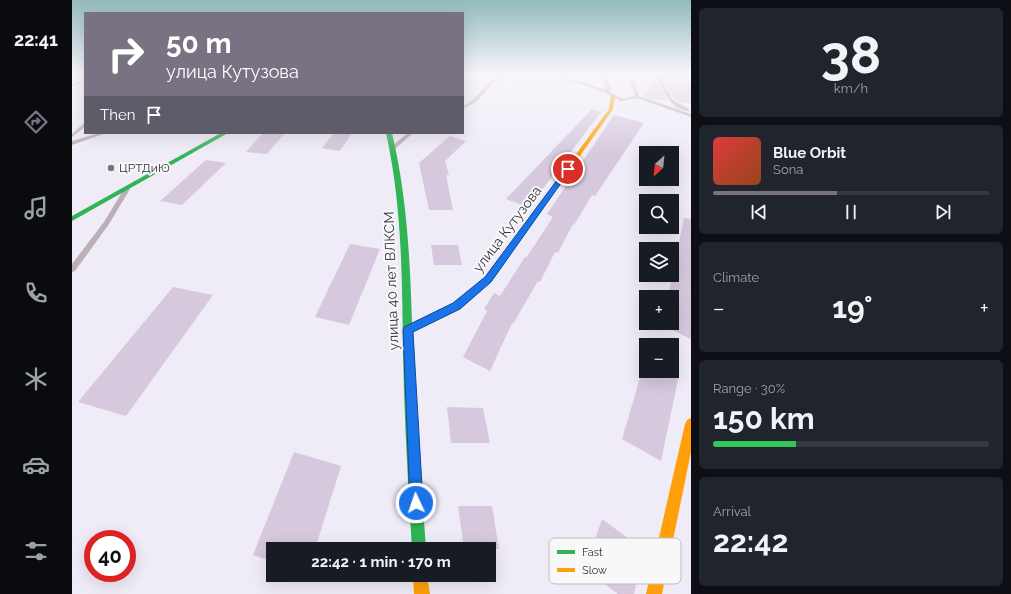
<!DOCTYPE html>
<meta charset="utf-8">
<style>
body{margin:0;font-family:Raleway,sans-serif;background:#20242c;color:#f1f3f6;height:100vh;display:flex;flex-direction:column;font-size:15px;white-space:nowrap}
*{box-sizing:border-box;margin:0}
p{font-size:13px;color:#9ea1a6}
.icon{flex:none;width:22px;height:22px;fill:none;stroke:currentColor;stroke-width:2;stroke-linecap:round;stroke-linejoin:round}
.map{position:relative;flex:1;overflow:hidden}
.drawer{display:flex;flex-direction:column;gap:8px;padding:8px;background:#0d0f14;width:320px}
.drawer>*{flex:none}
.hud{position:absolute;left:12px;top:12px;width:380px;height:122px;border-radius:0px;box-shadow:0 4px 16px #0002;background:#787283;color:#fff;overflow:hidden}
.needle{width:26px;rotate:207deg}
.buttons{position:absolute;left:567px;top:146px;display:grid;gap:8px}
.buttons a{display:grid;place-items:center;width:40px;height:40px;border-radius:0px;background:#171b24;box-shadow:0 4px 16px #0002;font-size:20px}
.speed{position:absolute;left:12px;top:530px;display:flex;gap:8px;font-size:20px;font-weight:700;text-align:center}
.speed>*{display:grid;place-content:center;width:52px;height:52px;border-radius:50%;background:#171b24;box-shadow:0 4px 16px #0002;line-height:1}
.speed .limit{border:6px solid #d22;background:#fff;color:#111}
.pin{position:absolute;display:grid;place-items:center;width:34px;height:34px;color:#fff;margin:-17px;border:2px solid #fff;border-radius:50%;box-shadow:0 1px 4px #0007}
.me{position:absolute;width:44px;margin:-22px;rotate:357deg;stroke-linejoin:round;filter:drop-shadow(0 0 3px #0008)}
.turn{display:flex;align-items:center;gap:14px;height:84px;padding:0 16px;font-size:18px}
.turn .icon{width:52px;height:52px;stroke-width:2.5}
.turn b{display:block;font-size:28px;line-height:34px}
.then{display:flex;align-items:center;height:38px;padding:0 16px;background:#0003;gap:8px;font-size:15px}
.big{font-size:30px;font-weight:700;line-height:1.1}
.drawer .widget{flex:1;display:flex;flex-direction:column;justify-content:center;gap:6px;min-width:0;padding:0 14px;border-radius:6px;background:#20242c}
.drawer .dial{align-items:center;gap:0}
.dial b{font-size:52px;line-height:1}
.song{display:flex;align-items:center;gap:12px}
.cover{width:48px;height:48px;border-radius:6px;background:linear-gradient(135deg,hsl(0 70% 55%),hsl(20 70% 35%))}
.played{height:4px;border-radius:2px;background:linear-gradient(90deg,#787283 45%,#363941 45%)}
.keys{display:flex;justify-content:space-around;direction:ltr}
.heat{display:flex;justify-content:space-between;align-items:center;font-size:22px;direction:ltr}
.charge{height:6px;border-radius:3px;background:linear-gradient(90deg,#34c759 30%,#363941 0)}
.trip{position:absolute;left:194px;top:542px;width:230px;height:40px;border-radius:0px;background:#171b24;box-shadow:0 4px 16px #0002;font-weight:700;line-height:40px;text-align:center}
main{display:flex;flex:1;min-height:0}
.menu{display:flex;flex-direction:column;width:72px;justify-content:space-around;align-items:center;background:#090b0e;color:#9ea1a6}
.menu .icon{width:28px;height:28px}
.menu .selected{color:#787283}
.menu b{font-size:18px;color:#f1f3f6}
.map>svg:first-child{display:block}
</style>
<main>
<nav class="menu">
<b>22:41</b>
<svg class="icon selected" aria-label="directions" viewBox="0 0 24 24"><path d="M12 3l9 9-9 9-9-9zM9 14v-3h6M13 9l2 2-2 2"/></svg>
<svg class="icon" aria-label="music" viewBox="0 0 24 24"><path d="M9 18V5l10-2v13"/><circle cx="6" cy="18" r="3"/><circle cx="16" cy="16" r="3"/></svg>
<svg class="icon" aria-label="phone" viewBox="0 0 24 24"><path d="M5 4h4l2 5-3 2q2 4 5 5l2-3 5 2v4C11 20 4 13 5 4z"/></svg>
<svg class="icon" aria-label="climate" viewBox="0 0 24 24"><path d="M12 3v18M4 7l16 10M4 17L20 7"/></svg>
<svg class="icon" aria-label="car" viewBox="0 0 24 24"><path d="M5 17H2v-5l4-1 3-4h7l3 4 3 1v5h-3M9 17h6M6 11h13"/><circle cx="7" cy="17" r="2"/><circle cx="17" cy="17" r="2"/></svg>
<svg class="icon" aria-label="filters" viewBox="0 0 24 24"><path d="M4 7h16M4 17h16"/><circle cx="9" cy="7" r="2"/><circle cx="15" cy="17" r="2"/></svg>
</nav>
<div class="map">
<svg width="619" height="594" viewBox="0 0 619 594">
<rect width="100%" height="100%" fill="#efecf7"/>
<!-- building -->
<g fill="#d6c8dd">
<polygon points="588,74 607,74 619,90 619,103 608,102 602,99"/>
<polygon points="583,79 591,93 596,101 580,99 571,96"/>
<polygon points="520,109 529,112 457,207 434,199"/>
<polygon points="542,115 572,123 523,196 520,195 502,225 501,224 486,253 483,252 468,282 466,281 441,324 440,323 418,371 391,357 415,311 412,309 422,293 428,296 453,257 454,258 481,217 475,214"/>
<polygon points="191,133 213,133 195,154 174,152"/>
<polygon points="262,133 280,133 268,151 250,148"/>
<polygon points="378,136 394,141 373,161 377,175 374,175 381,210 357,210 347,163"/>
<polygon points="134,160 154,163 110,205 88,201"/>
<polygon points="612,218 619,219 619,339 600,330 600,293 597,292"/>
<polygon points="278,244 308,249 277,325 243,317"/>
<polygon points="359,245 386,245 390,265 362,265"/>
<polygon points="101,287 141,295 54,416 6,402"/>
<polygon points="570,371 599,371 607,375 589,461 550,439"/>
<polygon points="375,407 411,408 418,443 379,443"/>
<polygon points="222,452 269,466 243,549 201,549 201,562 181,555"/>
<polygon points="386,506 420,506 427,549 392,549"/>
<polygon points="530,519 572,550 562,594 546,594 513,569"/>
</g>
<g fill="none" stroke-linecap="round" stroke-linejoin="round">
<!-- lane -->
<g fill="#bcafb6" fill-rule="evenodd">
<path d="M429,74H434L422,82L404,102L391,109V106C406,99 413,82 429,74Z"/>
<polygon points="478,74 485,74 534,90 530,74 534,74 539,93 551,99 563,96 556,74 560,74 567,96 619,114 619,117 565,98 549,101 529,91"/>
<path d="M582,74H586L601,100L617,109V111C599,111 590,88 582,74Z"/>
<polygon points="608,74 612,74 619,85 619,89"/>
<polygon points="13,80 13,82 0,86 0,84"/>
<polygon points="11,124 13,124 13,127 0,137 0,134"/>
<polygon points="27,133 34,133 0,145 0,141"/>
<polygon points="336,133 341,133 324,148 320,148 320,146"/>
<polygon points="55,187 58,189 37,224 3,271 0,272 0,264 32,222 52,189"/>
</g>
<!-- fast -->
<g fill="#30b455" fill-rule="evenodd">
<polygon points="149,133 156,133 0,221 0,216"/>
<path d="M314,133H320C335,196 338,259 340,323L382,303L413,278L494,168L499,169L419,282L388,309L341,332L345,424L354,549H340C336,483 332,416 331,350C330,276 330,205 314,133Z"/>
</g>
<!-- slow -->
<g fill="#ff9f0a" fill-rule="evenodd">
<polygon points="539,95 543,96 541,109 498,170 494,170 494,168 537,109"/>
<polygon points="619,418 619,452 590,594 574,594 613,424 615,420"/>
<polygon points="341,575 355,575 358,594 342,594"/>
</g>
</g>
<!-- sky -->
<linearGradient id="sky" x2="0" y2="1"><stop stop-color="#93babd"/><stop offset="0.47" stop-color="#f8f6fb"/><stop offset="1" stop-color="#f8f6fb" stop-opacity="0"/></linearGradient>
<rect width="619" height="157" fill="url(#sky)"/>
<!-- route -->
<polygon fill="#1a73e8" stroke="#114b97" points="494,168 499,169 419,282 388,309 341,332 351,503 349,508 344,510 340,508 338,503 331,330 332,327 381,303 413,277"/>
<!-- markers -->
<circle fill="#787283" stroke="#f8f8f8" stroke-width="1.5" cx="39" cy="168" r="4"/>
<g text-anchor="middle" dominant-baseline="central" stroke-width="4" stroke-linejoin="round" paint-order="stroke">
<!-- far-poi labels -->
<g font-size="12" fill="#383145" stroke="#f8f8f8" text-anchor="start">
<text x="47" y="168">ЦРТДиЮ</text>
</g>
<!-- street labels -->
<g font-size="14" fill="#383145" stroke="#f8f8f8">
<text transform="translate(435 229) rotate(-53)">улица Кутузова</text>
<text transform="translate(319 281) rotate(-92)">улица 40 лет ВЛКСМ</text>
</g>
</g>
<!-- legend -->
<rect x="477" y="538" width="132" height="46" rx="6" fill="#f8f8f8" stroke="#bebcc2" stroke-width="1"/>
<rect x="485" y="550" width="18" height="4" fill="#30b455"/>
<rect x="485" y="568" width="18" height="4" fill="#ff9f0a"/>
<g font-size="11" fill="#383145">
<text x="510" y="556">Fast</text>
<text x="510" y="574">Slow</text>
</g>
</svg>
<div class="buttons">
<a><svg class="needle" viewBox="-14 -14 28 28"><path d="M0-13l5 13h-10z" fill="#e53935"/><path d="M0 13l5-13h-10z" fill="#9ea1a6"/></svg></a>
<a><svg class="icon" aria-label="search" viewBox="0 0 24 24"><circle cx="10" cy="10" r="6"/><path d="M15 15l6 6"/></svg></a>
<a><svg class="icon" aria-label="layers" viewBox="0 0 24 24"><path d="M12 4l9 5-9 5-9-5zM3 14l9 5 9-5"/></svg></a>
<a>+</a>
<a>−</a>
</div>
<div class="speed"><div class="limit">40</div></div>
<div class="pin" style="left:496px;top:169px;background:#d93025"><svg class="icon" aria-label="arrive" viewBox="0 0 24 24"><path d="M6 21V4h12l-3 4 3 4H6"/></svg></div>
<svg class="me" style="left:344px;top:503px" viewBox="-20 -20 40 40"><circle r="17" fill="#1a73e8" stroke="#fff" stroke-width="3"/><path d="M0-11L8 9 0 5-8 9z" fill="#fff"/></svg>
<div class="trip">22:42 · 1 min · 170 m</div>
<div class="hud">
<div class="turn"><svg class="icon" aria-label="right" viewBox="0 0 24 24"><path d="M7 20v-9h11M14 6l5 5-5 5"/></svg><div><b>50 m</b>улица Кутузова</div></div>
<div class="then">Then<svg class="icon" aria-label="arrive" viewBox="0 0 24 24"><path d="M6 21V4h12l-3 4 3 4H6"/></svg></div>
</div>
</div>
<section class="drawer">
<div class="widget dial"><b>38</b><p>km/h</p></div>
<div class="widget">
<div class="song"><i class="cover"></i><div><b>Blue Orbit</b><p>Sona</p></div></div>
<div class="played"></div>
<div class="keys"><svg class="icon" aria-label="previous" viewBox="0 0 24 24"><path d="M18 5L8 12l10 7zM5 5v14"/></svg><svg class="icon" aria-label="pause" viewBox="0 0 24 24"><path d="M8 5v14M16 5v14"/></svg><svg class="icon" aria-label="next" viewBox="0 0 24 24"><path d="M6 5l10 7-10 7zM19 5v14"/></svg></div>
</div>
<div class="widget"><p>Climate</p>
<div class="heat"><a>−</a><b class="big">19°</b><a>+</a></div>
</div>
<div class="widget"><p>Range · 30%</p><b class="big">150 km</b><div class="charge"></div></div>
<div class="widget"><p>Arrival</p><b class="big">22:42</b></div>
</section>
</main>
